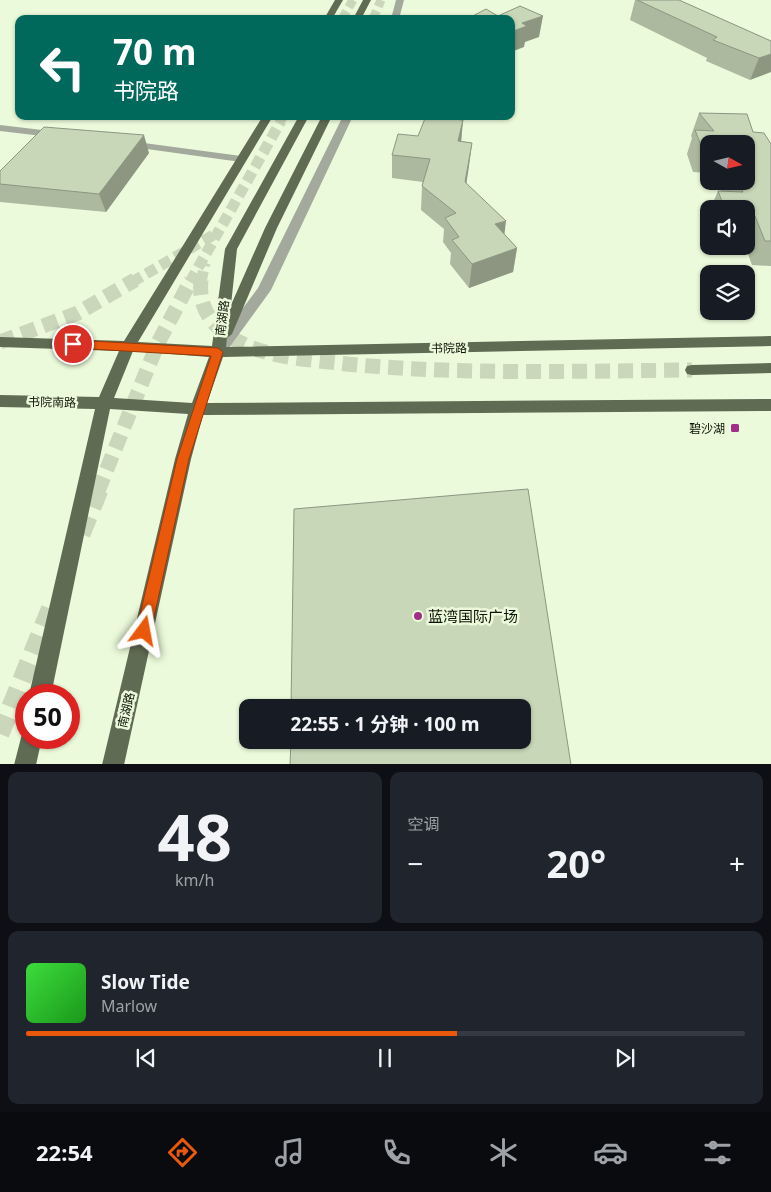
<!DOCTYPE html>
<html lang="zh">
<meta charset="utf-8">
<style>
body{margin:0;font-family:"Noto Sans","Noto Sans SC",sans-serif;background:#20242c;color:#f1f3f6;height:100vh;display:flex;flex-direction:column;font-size:19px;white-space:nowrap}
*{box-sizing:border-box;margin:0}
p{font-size:16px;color:#9ea1a6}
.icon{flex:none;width:28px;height:28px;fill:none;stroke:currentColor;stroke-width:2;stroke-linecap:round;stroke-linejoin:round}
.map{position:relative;height:764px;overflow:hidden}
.sheet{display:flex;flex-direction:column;gap:8px;padding:8px;background:#0d0f14;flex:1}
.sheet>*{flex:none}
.hud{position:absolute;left:15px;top:15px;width:500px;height:105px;border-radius:10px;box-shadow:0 1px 4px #0004;background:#00695c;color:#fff;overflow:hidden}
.needle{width:32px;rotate:98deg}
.buttons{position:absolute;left:700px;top:135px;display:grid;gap:10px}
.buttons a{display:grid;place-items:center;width:55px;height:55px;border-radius:10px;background:#171b24;box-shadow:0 1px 4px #0004;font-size:25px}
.speed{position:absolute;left:15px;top:684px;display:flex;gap:10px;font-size:25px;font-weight:700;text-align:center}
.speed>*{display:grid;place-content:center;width:65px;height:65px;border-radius:50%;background:#171b24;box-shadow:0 1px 4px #0004;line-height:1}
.speed .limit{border:8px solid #d22;background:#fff;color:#111}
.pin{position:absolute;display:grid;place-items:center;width:42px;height:42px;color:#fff;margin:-21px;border:2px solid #fff;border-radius:50%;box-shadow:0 1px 5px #0007}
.me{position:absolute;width:55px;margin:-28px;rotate:13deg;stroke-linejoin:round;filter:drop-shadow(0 0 4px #0008)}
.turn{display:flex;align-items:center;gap:18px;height:105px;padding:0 15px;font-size:22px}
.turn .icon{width:65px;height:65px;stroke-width:2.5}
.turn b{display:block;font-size:35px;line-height:42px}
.big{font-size:38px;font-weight:700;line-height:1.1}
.sheet .widget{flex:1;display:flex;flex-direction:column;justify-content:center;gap:8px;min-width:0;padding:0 18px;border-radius:10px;background:#20242c}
.sheet .dial{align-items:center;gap:0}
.dial b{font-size:65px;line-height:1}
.song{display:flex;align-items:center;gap:15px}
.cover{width:60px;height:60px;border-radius:8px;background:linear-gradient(135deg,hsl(120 70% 55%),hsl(120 70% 35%))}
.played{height:5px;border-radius:2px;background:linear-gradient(90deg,#ea580c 60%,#363941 60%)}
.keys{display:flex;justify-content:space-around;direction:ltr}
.heat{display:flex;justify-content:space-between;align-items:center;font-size:28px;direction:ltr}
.sheet .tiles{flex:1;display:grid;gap:8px;grid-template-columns:1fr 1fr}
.widget:last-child{grid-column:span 2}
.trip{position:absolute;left:239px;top:699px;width:292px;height:50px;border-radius:10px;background:#171b24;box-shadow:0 1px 4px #0004;font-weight:700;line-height:50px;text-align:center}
.menu{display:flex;height:80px;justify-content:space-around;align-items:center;background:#090b0e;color:#9ea1a6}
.menu .icon{width:35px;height:35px}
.menu .active{color:#ea580c}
.menu b{font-size:22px;color:#f1f3f6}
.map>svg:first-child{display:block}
</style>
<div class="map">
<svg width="771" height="765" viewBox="0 0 771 765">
<rect width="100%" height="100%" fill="#ebfada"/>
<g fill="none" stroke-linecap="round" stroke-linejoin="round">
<!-- major-tunnel-far3 -->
<g stroke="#cad7ba" stroke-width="9" stroke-dasharray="9 4.5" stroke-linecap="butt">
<polyline points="342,19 353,0"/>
<polyline points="373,19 381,0"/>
<polyline points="280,122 284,116"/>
</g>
<!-- major-tunnel-far2 -->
<g stroke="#cad7ba" stroke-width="11" stroke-dasharray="11 5.5" stroke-linecap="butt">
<polyline points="132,282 215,234"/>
<polyline points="190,282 281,121"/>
<polyline points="201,282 205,263"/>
</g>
<!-- major-tunnel-far1 -->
<g stroke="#cad7ba" stroke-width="15" stroke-dasharray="15 8" stroke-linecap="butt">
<path d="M201,280C197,315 221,335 250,347C281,359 315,360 347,364C462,375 577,371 692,370"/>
<polyline points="0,342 78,313 135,280"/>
<polyline points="98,491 158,343 191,280"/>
</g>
<!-- major-tunnel -->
<g stroke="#cad7ba" stroke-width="19" stroke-dasharray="19 10" stroke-linecap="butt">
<polyline points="81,534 99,490"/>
<polyline points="0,734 54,600"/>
</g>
<!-- minor -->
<g fill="#a3a99c" fill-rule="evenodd">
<polygon points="396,0 404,0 399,19 391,19"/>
<polygon points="343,116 353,116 271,290 223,356 213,356 211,352 213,348 258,288"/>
<polygon points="0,125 59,132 64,135 59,138 0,131"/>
<polygon points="129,141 241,156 246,159 241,162 125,146 125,142"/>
</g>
<!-- major -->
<g fill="#606b54" fill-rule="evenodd">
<polygon points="335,0 343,0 332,19 324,19"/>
<polygon points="363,0 371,0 361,19 353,19"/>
<path d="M263,116H273L138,342L212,346L225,249L299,116H309L237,249L231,305L265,228L322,116H332L277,228L232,334L227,338L226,347L771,336V346L223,357L207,403L771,399V411L203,415L191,459L124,765H102L175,459L188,414L110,409L51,695H29L95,409L0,407V395L99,397L119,351L0,347V337L124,341ZM133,351L209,357L192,403L114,398Z"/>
<polygon points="771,363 771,373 692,375 687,374 685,370 687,366 692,365"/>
<polygon points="26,729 26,738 42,738 36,765 14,765 23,730"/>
</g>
</g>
<!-- wall -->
<g fill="#acb99e">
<polygon points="635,0 679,0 771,41 750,80 706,61 707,58 630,20"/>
<polygon points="699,113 753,132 771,144 771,266 752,265 745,246 746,246 746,209 710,209 718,191 721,191 717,181 746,181 746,144 709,144 709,173 693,172 687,154 692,138 691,136"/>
<polygon points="463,120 461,141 472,143 466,183 504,234 517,248 513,272 469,288 450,264 451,253 443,242 444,229 421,210 422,186 423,182 392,178 392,155 418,136"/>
<polygon points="149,153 106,212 0,202 0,171"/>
</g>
<!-- shaded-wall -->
<g fill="#8c9681">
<polygon points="543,16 539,37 525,42 524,47 511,52 511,32 522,23"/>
<polygon points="771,54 771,72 750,80 759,58"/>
<polygon points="463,120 461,143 458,141"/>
<polygon points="144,135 149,153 106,212 99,194"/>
<polygon points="472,143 469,166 463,206 465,182"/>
<polygon points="506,221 503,246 495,224"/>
<polygon points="517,248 513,272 469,288 472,264"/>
</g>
<!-- building -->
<g fill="#c8d7b8" stroke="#8c9681">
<polygon points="637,0 679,0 771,41 771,54 759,58 713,40 717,37"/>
<polygon points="520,6 543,16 522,23 527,26 511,32 511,19 469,18 486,9 498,16"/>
<polygon points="699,113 747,114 753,132 764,133 771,144 771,241 765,241 755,216 746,216 746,209 725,209 718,191 743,192 738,181 746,181 746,144 709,144 709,149 702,148 695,130 714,131"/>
<polygon points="426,116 463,120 458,141 472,143 465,182 506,221 495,224 517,248 472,264 452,240 459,237 445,218 456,213 422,186 430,159 392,155 398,134 418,136"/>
<polygon points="44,127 144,135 99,194 0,184 0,171"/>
<polygon points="528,489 571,765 290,765 291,740 522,740 522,708 291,708 294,509"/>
</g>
<!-- route -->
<polygon fill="#ea580c" stroke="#983908" points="73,340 218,348 223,352 189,459 151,631 149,636 144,639 138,636 136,631 177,459 211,356 73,348 67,344"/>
<!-- markers -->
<g fill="#a22e88" stroke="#ebfada" stroke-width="2">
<rect x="730" y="423" width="10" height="10" rx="2.5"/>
<circle cx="418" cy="616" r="5"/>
</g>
<g text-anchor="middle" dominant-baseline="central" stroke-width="5" stroke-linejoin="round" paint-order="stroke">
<!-- street labels -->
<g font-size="12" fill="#0e1308" stroke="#ebfada">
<text transform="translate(222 318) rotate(-83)">南湖路</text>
<text transform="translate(449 348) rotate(-1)">书院路</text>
<text transform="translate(52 402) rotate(1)">书院南路</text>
<text transform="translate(126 710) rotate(-77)">南湖路</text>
</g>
<!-- poi labels -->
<g font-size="12" fill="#0e1308" stroke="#ebfada" text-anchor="end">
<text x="725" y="428">碧沙湖</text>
</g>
<!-- near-poi labels -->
<g font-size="15" fill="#0e1308" stroke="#ebfada" text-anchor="start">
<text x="428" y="616">蓝湾国际广场</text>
</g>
</g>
</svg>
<div class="buttons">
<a><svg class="needle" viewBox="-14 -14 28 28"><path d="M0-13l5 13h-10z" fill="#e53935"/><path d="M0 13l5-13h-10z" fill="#9ea1a6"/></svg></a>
<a><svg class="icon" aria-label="sound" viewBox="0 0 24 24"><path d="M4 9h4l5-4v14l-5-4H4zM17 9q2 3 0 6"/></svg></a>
<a><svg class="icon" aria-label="layers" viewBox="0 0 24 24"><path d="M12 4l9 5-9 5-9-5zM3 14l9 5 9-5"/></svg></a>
</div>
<div class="speed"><div class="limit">50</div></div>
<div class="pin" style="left:73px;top:344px;background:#d93025"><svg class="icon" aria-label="arrive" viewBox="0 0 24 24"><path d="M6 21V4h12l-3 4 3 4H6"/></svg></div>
<svg class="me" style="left:144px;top:631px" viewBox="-20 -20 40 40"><path d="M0-17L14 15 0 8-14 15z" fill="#ea580c" stroke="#fff" stroke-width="4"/></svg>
<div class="trip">22:55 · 1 分钟 · 100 m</div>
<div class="hud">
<div class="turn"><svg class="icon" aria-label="left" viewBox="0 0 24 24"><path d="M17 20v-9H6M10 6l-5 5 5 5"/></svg><div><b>70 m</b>书院路</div></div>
</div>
</div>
<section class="sheet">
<div class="tiles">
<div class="widget dial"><b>48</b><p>km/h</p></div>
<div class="widget"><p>空调</p>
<div class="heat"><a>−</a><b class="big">20°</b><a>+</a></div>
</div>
<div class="widget">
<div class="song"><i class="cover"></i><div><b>Slow Tide</b><p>Marlow</p></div></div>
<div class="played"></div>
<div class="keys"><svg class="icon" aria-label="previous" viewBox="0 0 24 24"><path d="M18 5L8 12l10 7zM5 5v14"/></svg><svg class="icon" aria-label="pause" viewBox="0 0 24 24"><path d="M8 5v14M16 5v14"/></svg><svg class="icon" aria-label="next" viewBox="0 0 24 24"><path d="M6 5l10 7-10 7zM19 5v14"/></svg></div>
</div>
</div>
</section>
<nav class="menu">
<b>22:54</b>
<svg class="icon active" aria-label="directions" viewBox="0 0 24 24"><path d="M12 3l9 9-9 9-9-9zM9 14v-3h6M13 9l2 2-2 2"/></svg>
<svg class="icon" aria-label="music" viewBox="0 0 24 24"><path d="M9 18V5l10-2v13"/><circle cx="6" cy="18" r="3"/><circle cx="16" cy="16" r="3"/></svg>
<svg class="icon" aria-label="phone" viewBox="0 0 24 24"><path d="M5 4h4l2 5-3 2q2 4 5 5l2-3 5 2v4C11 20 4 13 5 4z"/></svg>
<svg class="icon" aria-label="climate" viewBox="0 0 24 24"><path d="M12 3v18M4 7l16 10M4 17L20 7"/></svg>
<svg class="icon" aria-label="car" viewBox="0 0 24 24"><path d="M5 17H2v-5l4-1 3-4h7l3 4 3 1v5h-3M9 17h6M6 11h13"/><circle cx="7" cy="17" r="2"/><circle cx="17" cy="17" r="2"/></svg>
<svg class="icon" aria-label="filters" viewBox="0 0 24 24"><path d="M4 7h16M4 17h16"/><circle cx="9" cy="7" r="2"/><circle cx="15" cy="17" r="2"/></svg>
</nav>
